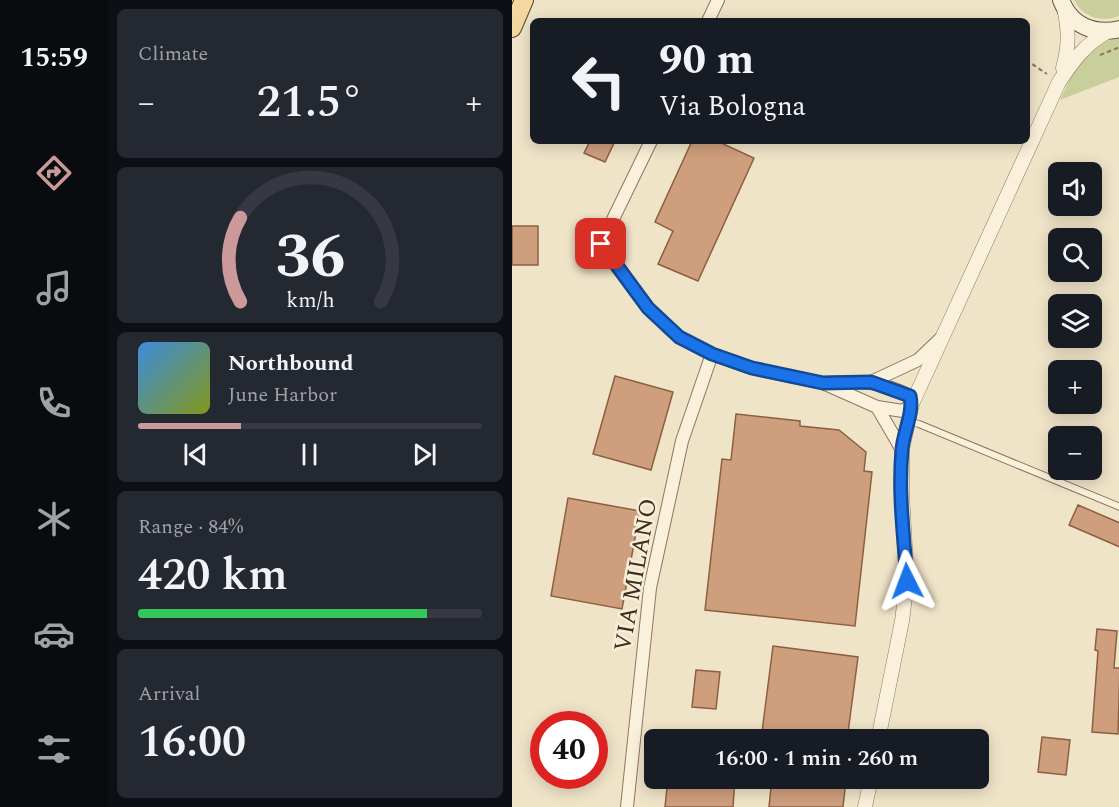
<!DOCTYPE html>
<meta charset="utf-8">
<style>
body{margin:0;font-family:Spectral,serif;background:#242831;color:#f1f3f6;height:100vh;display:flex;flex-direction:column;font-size:22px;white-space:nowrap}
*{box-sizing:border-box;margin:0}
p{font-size:20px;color:#9ea1a6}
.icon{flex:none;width:33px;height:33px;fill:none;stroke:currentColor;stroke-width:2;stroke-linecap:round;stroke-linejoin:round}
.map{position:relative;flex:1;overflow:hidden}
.details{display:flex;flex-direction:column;gap:9px;padding:9px;background:#0d0f14;width:404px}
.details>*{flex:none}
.banner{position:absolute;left:18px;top:18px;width:500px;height:126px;border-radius:9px;box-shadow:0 3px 15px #0003;background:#171b24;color:#f1f3f6;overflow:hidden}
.buttons{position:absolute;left:536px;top:162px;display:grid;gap:12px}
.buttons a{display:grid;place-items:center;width:54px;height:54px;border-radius:9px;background:#171b24;box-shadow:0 3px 15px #0003;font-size:30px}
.speed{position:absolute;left:18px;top:711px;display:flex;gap:12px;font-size:30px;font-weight:700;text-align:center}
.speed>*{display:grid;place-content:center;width:78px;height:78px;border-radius:50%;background:#171b24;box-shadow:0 3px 15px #0003;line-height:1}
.speed .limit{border:9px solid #d22;background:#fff;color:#111}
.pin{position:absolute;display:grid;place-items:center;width:51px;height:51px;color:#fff;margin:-26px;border-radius:12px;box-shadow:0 3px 9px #0006}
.me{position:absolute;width:66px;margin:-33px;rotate:357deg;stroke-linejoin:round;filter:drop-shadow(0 0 4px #0008)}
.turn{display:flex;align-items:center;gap:21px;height:126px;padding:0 30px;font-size:27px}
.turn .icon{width:78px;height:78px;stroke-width:2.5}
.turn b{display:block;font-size:42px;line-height:51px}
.big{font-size:45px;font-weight:600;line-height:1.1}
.details .widget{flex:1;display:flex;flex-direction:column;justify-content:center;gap:9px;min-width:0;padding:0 21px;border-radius:9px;background:#242831}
.details .dial{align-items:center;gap:0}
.dial svg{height:156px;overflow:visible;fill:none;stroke:#363941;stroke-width:7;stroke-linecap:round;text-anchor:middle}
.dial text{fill:#f1f3f6;stroke:none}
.song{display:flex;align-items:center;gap:18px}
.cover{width:72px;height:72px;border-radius:9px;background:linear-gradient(135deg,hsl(210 70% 55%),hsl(70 70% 35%))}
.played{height:6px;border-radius:3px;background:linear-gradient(90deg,#cc999b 30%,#363941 30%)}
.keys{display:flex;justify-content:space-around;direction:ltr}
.heat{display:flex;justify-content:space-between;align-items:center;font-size:33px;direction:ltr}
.charge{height:9px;border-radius:4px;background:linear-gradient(90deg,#34c759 84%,#363941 0)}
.trip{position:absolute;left:132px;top:729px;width:345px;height:60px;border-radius:9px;background:#171b24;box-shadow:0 3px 15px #0003;font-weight:600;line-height:60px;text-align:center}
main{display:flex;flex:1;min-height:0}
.tab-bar{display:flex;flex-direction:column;width:108px;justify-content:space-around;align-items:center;background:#090b0e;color:#9ea1a6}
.tab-bar .icon{width:42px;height:42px}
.tab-bar .selected{color:#cc999b}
.tab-bar b{font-size:27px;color:#f1f3f6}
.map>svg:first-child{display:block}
</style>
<main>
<nav class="tab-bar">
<b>15:59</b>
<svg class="icon selected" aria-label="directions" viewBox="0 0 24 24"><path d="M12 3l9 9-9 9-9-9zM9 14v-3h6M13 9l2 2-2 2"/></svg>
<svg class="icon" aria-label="music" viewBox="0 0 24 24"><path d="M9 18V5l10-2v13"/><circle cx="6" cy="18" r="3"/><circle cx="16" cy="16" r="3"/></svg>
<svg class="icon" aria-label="phone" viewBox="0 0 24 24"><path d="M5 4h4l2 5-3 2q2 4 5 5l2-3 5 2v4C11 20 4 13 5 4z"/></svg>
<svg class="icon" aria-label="climate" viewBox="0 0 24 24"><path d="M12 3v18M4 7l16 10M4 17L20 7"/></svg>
<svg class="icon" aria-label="car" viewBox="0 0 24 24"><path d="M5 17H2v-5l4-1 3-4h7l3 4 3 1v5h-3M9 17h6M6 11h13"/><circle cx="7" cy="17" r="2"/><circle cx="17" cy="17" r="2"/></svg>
<svg class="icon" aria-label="filters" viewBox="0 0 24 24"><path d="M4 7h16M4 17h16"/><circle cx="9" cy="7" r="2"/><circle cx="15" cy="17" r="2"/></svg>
</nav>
<section class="details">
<div class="widget"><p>Climate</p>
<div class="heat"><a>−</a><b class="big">21.5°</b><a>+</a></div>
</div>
<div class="widget dial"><svg viewBox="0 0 100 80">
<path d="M14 69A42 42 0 1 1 86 69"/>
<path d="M14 69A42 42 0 0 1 14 26" stroke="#cc999b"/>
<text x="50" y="56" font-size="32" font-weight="700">36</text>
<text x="50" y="72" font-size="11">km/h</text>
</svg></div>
<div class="widget">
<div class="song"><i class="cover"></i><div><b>Northbound</b><p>June Harbor</p></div></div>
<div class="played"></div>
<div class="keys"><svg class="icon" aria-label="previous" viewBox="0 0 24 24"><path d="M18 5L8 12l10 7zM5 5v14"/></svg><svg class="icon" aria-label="pause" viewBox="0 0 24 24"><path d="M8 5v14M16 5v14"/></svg><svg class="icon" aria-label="next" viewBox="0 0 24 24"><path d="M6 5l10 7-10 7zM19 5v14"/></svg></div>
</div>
<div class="widget"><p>Range · 84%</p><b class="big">420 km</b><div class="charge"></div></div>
<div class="widget"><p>Arrival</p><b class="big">16:00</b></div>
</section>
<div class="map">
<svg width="608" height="807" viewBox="0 0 608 807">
<rect width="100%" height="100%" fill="#f0e4c8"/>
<!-- green -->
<g fill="#c9cf9b">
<path d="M562,0H607V16C589,23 571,17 562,0Z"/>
<path d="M607,38V77L548,100C564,68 568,45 607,38Z"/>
</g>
<!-- building -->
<g fill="#cf9f7d" stroke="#8d5f41" stroke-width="1.5">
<polygon points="78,141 103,141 93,162 72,153"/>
<polygon points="180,141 205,141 242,158 186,281 146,264 161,231 143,222"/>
<rect x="0" y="226" width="26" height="39"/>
<polygon points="103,376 161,392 139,470 81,454"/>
<polygon points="224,414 288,421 288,426 327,430 354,452 352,471 360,472 343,626 193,610 210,459 219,460"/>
<polygon points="56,498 128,511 110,609 39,596"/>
<polygon points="566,505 608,523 608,547 557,525"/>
<polygon points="585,629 605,631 602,668 608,668 606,734 580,732 586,651 583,650"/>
<polygon points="261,646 346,657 335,740 249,740"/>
<polygon points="184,670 208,672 204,709 180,707"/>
<polygon points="530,737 558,740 554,775 526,772"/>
<polygon points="156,778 223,778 221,807 153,807"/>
<polygon points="260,778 334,780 331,807 257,807"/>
</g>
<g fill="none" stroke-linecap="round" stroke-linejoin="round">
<defs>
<polyline id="service" points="396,421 407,424 608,507"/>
<g id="minor">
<polyline points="196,21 206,0"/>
<path d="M139,141L89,244L136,308L167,337L200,354L239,368L311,383L365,407L391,411L400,404L398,396C364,379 347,382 311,383"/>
<polyline points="359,382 406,360 429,338"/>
<polyline points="365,407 390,450"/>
<polyline points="115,807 138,588 170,441 200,354"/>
</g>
<g id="tertiary">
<path d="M551,68C557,47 557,30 552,8"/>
<path d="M366,740L390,621L395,581L390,494V450L400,404L547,82C561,61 573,44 595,32"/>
<polyline points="353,807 359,778"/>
</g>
<path id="secondary" d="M549,0C559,26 582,35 608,29"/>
<polyline id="primary" points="0,28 12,0"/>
</defs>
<!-- service casing -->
<use href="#service" stroke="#8d765c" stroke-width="8"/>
<!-- minor casing -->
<use href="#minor" stroke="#8d765c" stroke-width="14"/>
<!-- tertiary casing -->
<use href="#tertiary" stroke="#8d765c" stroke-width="15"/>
<!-- secondary casing -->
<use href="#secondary" stroke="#6f573f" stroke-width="18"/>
<!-- primary casing -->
<use href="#primary" stroke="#5b4430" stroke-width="20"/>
<!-- path -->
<g stroke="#8d765c" stroke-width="2" stroke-dasharray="4.5 3" stroke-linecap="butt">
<polyline points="588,55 608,47"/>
<polyline points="514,60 535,74"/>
</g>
<!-- service -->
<use href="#service" stroke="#faf1dc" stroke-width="6"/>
<!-- minor -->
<use href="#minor" stroke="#faf1dc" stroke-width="12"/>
<!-- tertiary -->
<use href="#tertiary" stroke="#faf1dc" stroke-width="14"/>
<!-- secondary -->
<use href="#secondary" stroke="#faf1dc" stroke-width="16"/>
<!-- primary -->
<use href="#primary" stroke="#f3d9a0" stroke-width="18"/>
</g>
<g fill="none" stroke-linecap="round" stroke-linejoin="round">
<defs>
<path id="route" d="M89,244L136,308L167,337L200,354L240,368L311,383L359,382L398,396C402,413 391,433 390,450C386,493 392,538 395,581"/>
</defs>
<!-- route casing -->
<use href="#route" stroke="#114b97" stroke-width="15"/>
<!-- route -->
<use href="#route" stroke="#1a73e8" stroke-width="10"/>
</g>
<g text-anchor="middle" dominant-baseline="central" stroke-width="5" stroke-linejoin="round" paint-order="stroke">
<!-- street labels -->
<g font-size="24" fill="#3d2e20" stroke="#f7eed8">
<text transform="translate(124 575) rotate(-80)">VIA MILANO</text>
</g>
</g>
</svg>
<div class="buttons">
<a><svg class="icon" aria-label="sound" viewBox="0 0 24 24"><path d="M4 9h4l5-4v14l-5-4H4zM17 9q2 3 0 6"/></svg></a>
<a><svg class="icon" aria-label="search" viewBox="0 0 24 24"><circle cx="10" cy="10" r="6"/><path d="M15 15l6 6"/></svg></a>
<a><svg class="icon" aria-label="layers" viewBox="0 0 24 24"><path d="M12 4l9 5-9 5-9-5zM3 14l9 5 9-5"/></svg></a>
<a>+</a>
<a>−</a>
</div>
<div class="speed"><div class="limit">40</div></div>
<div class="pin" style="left:89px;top:244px;background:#d93025"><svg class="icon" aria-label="arrive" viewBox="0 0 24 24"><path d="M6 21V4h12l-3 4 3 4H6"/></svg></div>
<svg class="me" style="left:395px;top:581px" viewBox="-20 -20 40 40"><path d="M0-17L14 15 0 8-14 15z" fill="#1a73e8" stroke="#fff" stroke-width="4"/></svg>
<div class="trip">16:00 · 1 min · 260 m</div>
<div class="banner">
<div class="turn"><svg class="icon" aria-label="left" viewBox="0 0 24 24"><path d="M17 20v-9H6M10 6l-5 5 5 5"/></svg><div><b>90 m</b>Via Bologna</div></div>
</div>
</div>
</main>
